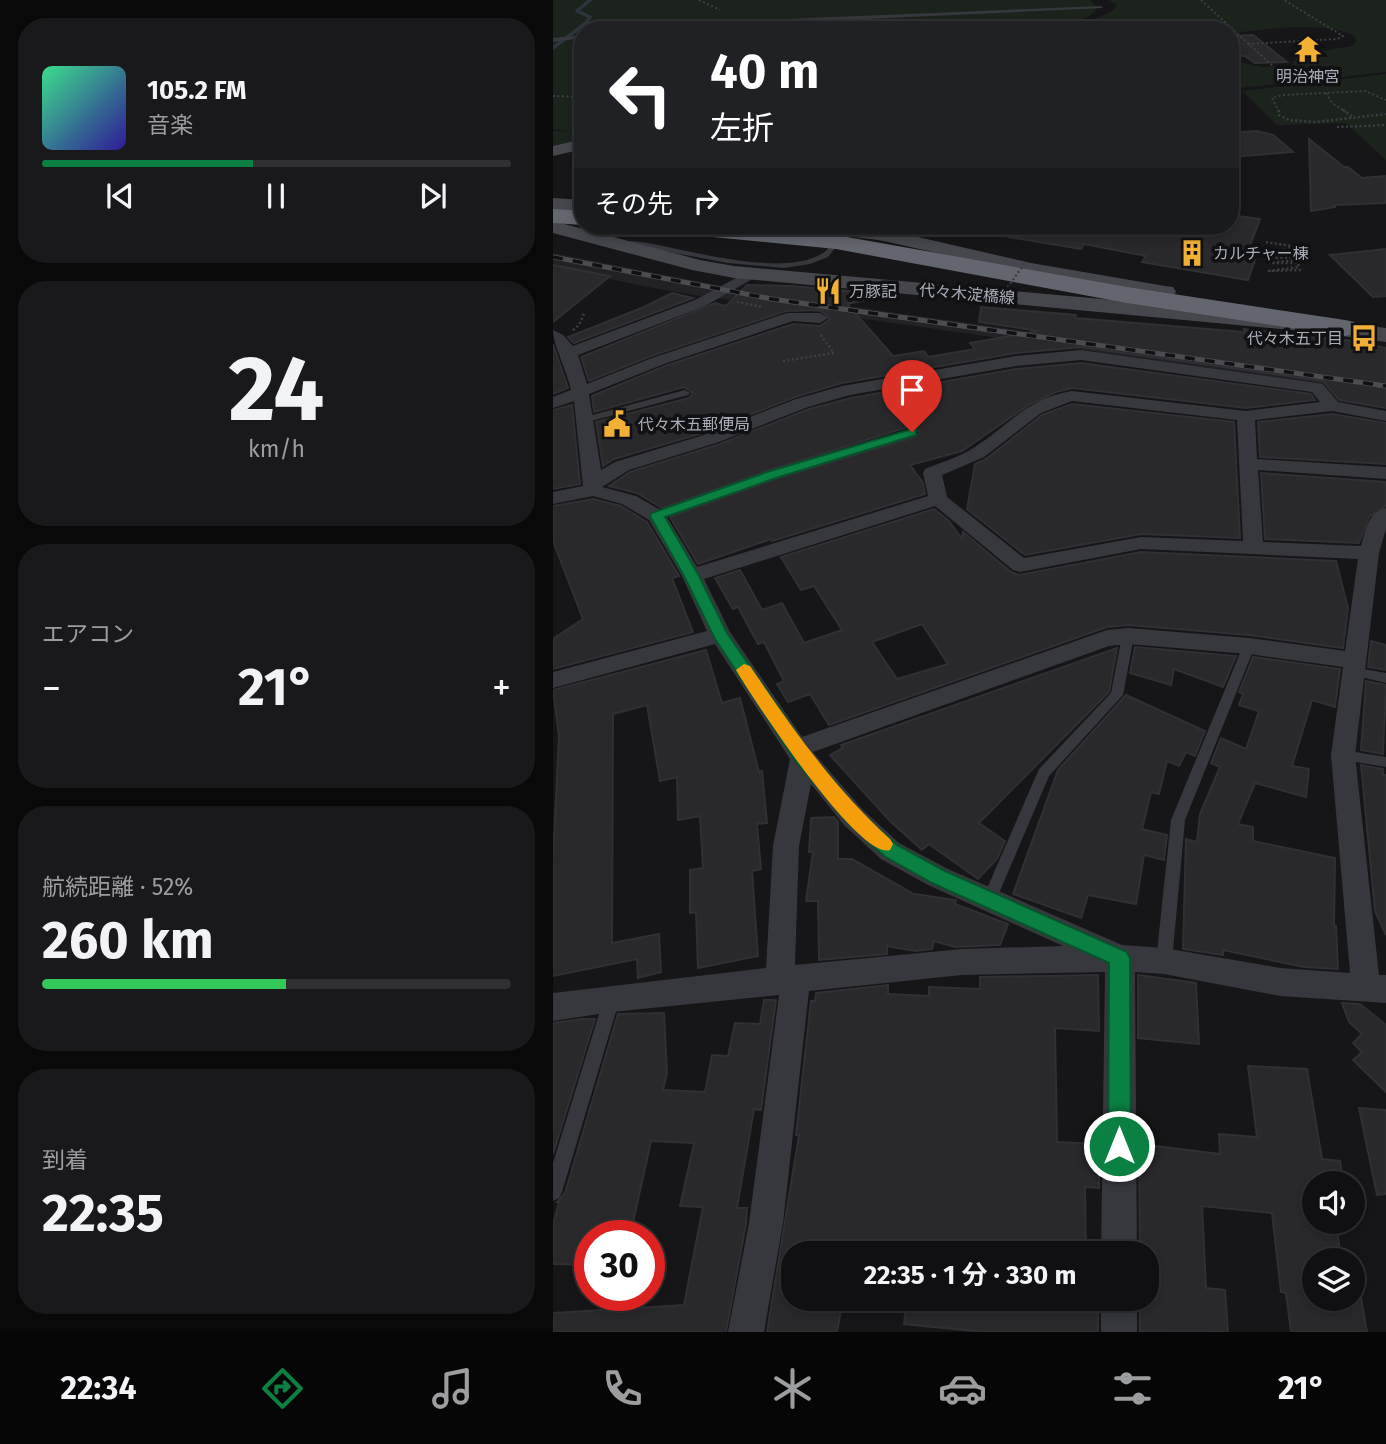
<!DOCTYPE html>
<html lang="ja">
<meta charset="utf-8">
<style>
body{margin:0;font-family:"Fira Sans","Noto Sans JP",sans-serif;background:#19191b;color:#f1f3f6;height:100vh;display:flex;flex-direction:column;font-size:26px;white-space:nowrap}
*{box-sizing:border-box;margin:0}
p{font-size:23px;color:#9c9d9f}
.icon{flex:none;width:38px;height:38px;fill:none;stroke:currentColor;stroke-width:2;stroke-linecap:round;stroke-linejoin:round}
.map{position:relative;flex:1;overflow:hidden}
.drawer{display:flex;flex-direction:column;gap:18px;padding:18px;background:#09090a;width:553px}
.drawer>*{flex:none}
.banner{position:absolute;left:21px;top:21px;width:665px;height:214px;border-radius:28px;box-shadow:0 4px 10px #0003,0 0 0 2px #303032;background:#202124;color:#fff;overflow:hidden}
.controls{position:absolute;left:749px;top:1171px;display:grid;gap:14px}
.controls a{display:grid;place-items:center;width:63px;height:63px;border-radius:50%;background:#101012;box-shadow:0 4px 10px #0003,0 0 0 2px #303032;font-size:35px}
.speed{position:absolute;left:21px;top:1220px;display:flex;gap:14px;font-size:35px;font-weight:700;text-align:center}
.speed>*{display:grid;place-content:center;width:91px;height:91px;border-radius:50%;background:#101012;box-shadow:0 4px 10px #0003,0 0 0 2px #303032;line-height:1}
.speed .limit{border:10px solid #d22;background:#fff;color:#111}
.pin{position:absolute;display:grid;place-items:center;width:60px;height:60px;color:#fff;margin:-72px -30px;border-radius:50% 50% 50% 0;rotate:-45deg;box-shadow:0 0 7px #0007}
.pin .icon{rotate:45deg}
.me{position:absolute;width:77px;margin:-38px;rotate:0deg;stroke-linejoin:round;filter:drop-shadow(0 0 5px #0008)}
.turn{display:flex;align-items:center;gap:24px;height:147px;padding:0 21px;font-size:32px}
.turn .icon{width:91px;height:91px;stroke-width:2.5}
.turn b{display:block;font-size:49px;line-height:60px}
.then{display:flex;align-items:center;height:66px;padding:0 21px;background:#0003;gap:14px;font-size:26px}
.big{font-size:52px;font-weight:700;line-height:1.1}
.drawer .tile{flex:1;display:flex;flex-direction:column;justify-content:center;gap:10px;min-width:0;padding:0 24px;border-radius:28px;background:#19191b}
.drawer .dial{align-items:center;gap:0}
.dial b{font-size:91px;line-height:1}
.song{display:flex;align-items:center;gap:21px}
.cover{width:84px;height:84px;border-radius:10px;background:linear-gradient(135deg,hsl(150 70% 55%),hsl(250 70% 35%))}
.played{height:7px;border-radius:4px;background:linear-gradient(90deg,#0b8043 45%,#303032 45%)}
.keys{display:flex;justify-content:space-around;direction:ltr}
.heat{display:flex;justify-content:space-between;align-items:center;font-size:38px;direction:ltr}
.charge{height:10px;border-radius:5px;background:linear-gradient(90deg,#34c759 52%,#303032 0)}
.trip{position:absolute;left:228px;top:1241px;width:378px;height:70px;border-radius:28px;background:#101012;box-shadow:0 4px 10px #0003,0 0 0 2px #303032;font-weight:700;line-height:70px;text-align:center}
.tabs{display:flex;height:112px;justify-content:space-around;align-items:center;background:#060607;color:#9c9d9f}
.tabs .icon{width:49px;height:49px}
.tabs .active{color:#0b8043}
.tabs b{font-size:32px;color:#f1f3f6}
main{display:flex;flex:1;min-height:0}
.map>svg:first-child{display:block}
</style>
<main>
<section class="drawer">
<div class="tile">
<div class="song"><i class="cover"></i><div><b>105.2 FM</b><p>音楽</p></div></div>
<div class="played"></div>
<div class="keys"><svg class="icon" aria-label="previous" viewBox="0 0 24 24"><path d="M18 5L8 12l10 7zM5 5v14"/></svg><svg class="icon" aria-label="pause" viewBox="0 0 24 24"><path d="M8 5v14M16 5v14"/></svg><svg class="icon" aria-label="next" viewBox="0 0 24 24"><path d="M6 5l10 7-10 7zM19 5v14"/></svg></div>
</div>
<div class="tile dial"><b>24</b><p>km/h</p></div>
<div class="tile"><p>エアコン</p>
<div class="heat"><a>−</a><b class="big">21°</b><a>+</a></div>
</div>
<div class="tile"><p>航続距離 · 52%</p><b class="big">260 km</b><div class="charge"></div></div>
<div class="tile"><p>到着</p><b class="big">22:35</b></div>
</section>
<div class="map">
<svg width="833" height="1332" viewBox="0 0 833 1332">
<rect width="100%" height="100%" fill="#161618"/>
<!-- built -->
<g fill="#222225">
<polygon points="0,253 75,268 174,287 152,297 95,287 0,267"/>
<polygon points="181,290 833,382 833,393 165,298"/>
</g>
<!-- green -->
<g fill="#1c231d">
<path d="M0,0H537L544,7C535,26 507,19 491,30H30V139L0,146V131L24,132L0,129Z"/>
<path d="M556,0H833V72L677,89V60L709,67L738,66L744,57L751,54L799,46L803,42V38C783,20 704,29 677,34V30H520L561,10L564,5Z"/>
<polygon points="833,74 833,160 793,123 724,125 690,91"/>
</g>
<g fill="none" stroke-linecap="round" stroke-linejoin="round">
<!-- stream -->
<polyline stroke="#2c353c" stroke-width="3.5" points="0,48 34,22 37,17 24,11 37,0"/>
</g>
<!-- building -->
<g fill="#29292c" stroke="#303034" stroke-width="2" fill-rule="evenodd">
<polygon points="700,35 734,62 702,63 692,56 677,56 677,36"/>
<polygon points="704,131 720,135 740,152 677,157 677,133"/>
<polygon points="756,139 791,167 795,167 809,178 833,176 833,203 782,205 782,207 758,211"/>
<polygon points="677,215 707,219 695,251 702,260 695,280 589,262 593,256 531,244 528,249 455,237 456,226 677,226"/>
<polygon points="833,249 833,296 820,297 777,255"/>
<polygon points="0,265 57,276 0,322"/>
<polygon points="194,285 239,286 328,294 328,297 294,304 340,356 371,351 375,357 422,349 417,343 486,331 426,322 428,307 523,315 522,318 691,332 691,329 800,341 833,348 833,408 786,400 770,381 528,347 463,353 289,383 242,397 153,432 61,459 50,466 43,422 136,398 140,393 131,387 41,412 39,396 112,366 240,324 267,326 277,319 267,310 233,311 98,356 36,381 28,357 162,303 173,306"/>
<polygon points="119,293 140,298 21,343 15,337 91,307"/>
<polygon points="0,344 15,388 0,394"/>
<polygon points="528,363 758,394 762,400 693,408 519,388 503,392 477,404 409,451 357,465 370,483 372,494 219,541 218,539 145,564 117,517 223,479 363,437 367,432 358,426 213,471 109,508 84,493 56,486 77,472 167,444 256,409 298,398 463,369"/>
<polygon points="519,404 681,422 687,538 588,534 472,555 414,509 422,464 433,459 489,415"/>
<polygon points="19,405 27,484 0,489 0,410"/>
<polygon points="779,414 833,423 833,464 707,457 705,422"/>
<polygon points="708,473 833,482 833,506 816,517 806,543 712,539"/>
<polygon points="40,499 68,506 94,522 126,576 119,578 140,632 0,669 0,639 30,619 0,541 0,506"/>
<path d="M381,509L396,521L409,539L410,532L458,572L466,575L588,552L783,561L795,608L790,648L696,635L575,625L554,627L276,725L257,694L235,702L224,684L231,681L211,642L205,644L185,607L180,609L162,578L187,570L209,610L229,603L251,643L289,630L261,586L248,590L228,557ZM369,624L395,664L344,679L319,642Z"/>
<polygon points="818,641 833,645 833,670 815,667"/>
<polygon points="582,647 683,656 670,687 621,669 618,685 577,673"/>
<polygon points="564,648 556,692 426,823 452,841 444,859 425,879 376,844 369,850 337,821 277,755 290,748 288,745"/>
<polygon points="153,650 169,703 187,698 206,772 209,771 214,823 204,824 208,869 199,871 205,956 145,968 143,912 137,913 137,870 150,868 147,816 125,820 124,777 107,781 94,705 60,714 59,943 106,934 108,972 85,978 84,959 0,976 0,859 6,736 0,690"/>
<polygon points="700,657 787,669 782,707 759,700 739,766 756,769 753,797 702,783 685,824 700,827 700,841 782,858 781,926 783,926 785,969 751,967 670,950 670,955 630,949 633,839 644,842 647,814 667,767 658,763 668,738 693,749 706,711 686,705 690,694 686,692"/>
<polygon points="813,681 833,685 830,754 808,750"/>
<polygon points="573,695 652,731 642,756 633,752 626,766 614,761 606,794 598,792 589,829 614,835 611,860 591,855 583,904 535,895 528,918 460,894 505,770"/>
<polygon points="808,765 830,769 830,775 833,775 833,935 822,911"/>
<polygon points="281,817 285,822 285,859 299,859 361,894 403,900 402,904 455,924 447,945 402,947 381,941 379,949 362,951 334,946 334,954 266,960 265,901 253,901 260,852 256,852 258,818"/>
<polygon points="545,975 546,1031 502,1028 504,1142 547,1144 546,1188 532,1187 533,1253 240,1253 240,1298 290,1298 284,1332 214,1332 246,1135 243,1135 258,1001 262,1001 263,993 335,985 335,994 376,996 376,987 427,989 427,977"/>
<polygon points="585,975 643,983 646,1044 585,1038"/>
<polygon points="211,1000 223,1000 208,1110 201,1109 184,1208 194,1208 193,1224 173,1332 0,1332 0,1313 131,1305 150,1207 127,1206 141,1143 98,1141 77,1236 37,1236 37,1265 0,1264 0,1224 6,1202 4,1202 12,1193 65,1014 111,1013 114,1073 110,1090 152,1092 159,1055 175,1056 182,1023 207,1024"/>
<polygon points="789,1003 807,1004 833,1025 833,1092 800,1060 809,1052 800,1043 809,1034 796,1022"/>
<polygon points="29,1019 42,1019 0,1154 0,1023"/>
<polygon points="695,1066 754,1069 769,1159 787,1161 790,1183 761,1183 761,1222 783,1222 788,1260 761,1260 761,1298 808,1298 814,1332 738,1332 733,1293 728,1292 719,1213 649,1206 653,1288 672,1290 675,1332 587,1331 587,1298 593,1298 593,1253 587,1253 586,1144 667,1154 666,1134 704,1137"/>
<polygon points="806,1108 833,1110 833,1194 824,1195"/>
<polygon points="354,1298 545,1298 545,1332 431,1332 351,1324"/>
</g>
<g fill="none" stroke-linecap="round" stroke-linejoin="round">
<!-- path-far1 -->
<g stroke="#3d3f44" stroke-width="2" stroke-dasharray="2 2.5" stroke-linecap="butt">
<polyline points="146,0 167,10"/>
<polyline points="648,0 723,69"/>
<polyline points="506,30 528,22"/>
<polyline points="695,44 784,39 790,36 731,0"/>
<polyline points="773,93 779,103 793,112"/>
<polyline points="0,96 30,97"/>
<polyline points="726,112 719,98 730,95 812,91 833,100"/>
</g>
<!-- path -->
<g stroke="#3d3f44" stroke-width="2.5" stroke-dasharray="2 2.5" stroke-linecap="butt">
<polyline points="726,110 726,115 736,120 763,122 833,114"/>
<polyline points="790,110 800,117"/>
<polyline points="784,127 833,125"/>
<polyline points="713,242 745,247 714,252 746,251 746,255 717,258 745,257 746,260 716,263 745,263 746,267 716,271 749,270"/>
<polyline points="184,302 210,307"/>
<polyline points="20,330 26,325 31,314"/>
<polyline points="230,361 281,353 267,334"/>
</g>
<!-- lane -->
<g fill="#37383d" fill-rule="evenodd">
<polygon points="548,6 550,8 71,30 136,23"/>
<polygon points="30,35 30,38 0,42 0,38"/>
<path d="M280,240L287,242L275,257L257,264L231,268L175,263L68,243C78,239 94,243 105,245C146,253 234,277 270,253C275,250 277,245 280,240Z"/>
<polygon points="132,390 137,393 135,395 31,423 26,420 28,418"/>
<polygon points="359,429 364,432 362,434 222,477 108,518 100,518 99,516 100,514 214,473"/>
<polygon points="575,632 581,636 570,695 496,776 441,905 436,907 431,905 429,900 486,769 558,693 569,636"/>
<polygon points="696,642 702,646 632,820 619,961 617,966 611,968 605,966 603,961 618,820 690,646"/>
<polygon points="799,667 833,673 833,683 795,674 793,671 795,668"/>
<polygon points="790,750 833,757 833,767 785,759 783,755 785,751"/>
<polygon points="59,990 65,993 67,998 9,1192 6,1198 0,1201 0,1163 51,998 53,993"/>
</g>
<!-- street -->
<g fill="#37383d" fill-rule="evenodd">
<path d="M198,270L203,271L205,274L203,277L152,306L25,355L34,384L99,358L234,313H267L275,318L267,323L240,321L111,364L36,394L48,470L62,462L154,434L243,399L289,386L463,356L528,350L764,383L770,384L785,402L833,411V421L779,411L702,420L704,459L833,467V479L705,470L710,542L808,546C813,530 814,513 833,508V529L826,553L802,755L826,975H833V1003L727,996L611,974L582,972L584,1253H548L552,972L409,975L256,991L230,1223L211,1332H175L196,1223L226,995L59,1012L0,1021V993L213,968L220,846L237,759L162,644L0,688V672L154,631L129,576L96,520L69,504L40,496L0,504V492L30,486L21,401L0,408V397L18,390C14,371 0,344 0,330L10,335L20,346L142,300ZM528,360L759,392L767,402L693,411L519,391C474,398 458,424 422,447C407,457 389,462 372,469L370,473L375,496L144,567L111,512L83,496L49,487L76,470L166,442L255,407L297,395L463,366ZM519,401L684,420L690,541L588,537L471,558L394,497L389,475L431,457L488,413ZM382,506L460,570L467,572L588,549L805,559L792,651L696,638L575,628L554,630L249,737L177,632L151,579ZM575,644L696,654L790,667L778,755L797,973L727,968L611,948L569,945L395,869L346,843L309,809L260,752L556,646ZM258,784L291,825L328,859L375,885L510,946L409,949L242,965L246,846Z"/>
<rect x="548" y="1298" width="36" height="34"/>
</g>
<!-- secondary -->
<g fill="#45474d" fill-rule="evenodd">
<polygon points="30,139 30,149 0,156 0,146"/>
<polygon points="0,198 30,200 30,212 0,210"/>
<polygon points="0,221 147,260 181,266 760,318 833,328 833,342 760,332 181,278 139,270 0,233"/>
<path d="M264,226H317L478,263L612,286L620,287L623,292L620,297L612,298C518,282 425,263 331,241C317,238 272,236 264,226Z"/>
</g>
<!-- highway -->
<g fill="#63666e" fill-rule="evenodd">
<polygon points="0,209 30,211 30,225 0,223"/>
<polygon points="108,226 187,226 283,235 574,287 792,320 801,322 805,328 801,334 792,336 574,303 283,249 119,233 111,231"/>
</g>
<defs>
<polyline id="rail" points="0,257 219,299 833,386"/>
</defs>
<!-- rail casing -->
<use href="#rail" stroke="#4a4c52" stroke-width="5"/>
<!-- rail -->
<use href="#rail" stroke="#111113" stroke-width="3.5" stroke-dasharray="10" stroke-linecap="butt"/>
<!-- path-bridge -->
<polyline stroke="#3d3f44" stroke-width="2.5" stroke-dasharray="2 2.5" stroke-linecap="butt" points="444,302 472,263"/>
</g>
<!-- route -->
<polygon fill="#0b8043" stroke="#07532c" stroke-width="2" points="359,429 363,430 363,435 223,478 112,517 146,576 174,633 257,753 307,812 344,845 392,871 574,952 577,958 578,1146 574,1154 566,1157 558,1154 555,1146 556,963 379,883 331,856 294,822 244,763 162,639 131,576 97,516 99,513 214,472"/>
<!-- slow -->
<path fill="#f59e0b" d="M191,664L197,666C239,728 281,788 337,839L340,844L337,850C306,861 200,699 183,670Z"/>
<!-- icons -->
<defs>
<symbol id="temple-bare" viewBox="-9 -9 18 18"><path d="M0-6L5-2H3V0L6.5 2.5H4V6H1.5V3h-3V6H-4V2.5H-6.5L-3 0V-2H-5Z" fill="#f2b134" stroke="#111113" stroke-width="2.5" paint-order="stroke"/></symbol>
<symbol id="building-bare" viewBox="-9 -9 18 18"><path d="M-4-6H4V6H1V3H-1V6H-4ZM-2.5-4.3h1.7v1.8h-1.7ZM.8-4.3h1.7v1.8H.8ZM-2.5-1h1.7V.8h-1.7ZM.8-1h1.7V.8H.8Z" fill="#f2b134" stroke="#111113" stroke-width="2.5" paint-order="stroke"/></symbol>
<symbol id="restaurant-bare" viewBox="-9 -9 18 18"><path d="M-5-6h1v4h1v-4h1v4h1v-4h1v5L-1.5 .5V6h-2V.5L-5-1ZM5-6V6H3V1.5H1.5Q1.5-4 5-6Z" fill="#f2b134" stroke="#111113" stroke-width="2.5" paint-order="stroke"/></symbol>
<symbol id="bus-bare" viewBox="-9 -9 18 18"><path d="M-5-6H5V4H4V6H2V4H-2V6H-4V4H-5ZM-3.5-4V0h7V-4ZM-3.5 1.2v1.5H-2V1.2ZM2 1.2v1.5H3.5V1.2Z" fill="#f2b134" stroke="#111113" stroke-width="2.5" paint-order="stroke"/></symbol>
<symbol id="civic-bare" viewBox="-9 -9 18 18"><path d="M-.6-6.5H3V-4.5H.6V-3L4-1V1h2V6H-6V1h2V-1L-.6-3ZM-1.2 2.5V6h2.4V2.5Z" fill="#f2b134" stroke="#111113" stroke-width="2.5" paint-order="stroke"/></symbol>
</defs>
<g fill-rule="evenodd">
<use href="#temple-bare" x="736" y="30" width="38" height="38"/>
<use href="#building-bare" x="620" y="234" width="38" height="38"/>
<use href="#restaurant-bare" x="256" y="272" width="38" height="38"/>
<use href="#bus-bare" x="792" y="319" width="38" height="38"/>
<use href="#civic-bare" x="45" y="405" width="38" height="38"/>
</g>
<g text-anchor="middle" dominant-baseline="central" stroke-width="7" stroke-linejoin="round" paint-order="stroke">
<!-- far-poi labels -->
<g font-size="16" fill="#a8adb8" stroke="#111113" text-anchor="start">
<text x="755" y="76" text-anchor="middle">明治神宮</text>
<text x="660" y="253">カルチャー棟</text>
<text x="296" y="291">万豚記</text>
<text x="790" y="338" text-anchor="end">代々木五丁目</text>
<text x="85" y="424">代々木五郵便局</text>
</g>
<!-- far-street labels -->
<g font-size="16" fill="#a8adb8" stroke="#111113">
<text transform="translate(414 294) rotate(5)">代々木淀橋線</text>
</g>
</g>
</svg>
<div class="controls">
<a><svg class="icon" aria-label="sound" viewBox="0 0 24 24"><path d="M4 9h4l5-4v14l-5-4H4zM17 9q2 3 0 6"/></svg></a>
<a><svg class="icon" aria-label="layers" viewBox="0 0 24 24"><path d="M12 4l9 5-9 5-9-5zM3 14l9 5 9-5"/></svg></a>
</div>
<div class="speed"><div class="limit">30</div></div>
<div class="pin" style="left:359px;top:432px;background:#d93025"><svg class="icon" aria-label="arrive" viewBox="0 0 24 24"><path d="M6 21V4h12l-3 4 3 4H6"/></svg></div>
<svg class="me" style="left:566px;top:1146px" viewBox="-20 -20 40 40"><circle r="17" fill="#0b8043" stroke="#fff" stroke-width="3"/><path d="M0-11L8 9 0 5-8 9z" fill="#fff"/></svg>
<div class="trip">22:35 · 1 分 · 330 m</div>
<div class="banner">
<div class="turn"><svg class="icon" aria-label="left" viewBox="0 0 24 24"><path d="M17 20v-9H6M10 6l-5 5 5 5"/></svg><div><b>40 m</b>左折</div></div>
<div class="then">その先<svg class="icon" aria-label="right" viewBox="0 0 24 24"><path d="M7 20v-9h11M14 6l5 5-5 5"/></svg></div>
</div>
</div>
</main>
<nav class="tabs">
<b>22:34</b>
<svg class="icon active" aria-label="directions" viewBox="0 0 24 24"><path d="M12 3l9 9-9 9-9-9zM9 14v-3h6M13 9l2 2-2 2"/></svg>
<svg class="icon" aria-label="music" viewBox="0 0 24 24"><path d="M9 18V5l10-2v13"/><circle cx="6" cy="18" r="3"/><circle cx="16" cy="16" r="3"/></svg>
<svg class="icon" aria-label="phone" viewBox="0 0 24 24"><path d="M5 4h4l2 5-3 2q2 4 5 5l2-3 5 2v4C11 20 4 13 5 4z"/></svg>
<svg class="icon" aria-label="climate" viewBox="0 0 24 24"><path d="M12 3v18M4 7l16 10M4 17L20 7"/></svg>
<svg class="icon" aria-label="car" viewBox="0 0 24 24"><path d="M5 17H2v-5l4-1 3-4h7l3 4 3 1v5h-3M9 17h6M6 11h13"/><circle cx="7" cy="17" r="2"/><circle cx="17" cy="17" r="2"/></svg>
<svg class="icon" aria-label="filters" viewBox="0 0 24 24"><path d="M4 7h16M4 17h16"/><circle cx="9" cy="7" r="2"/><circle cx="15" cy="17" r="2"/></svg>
<b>21°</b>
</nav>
